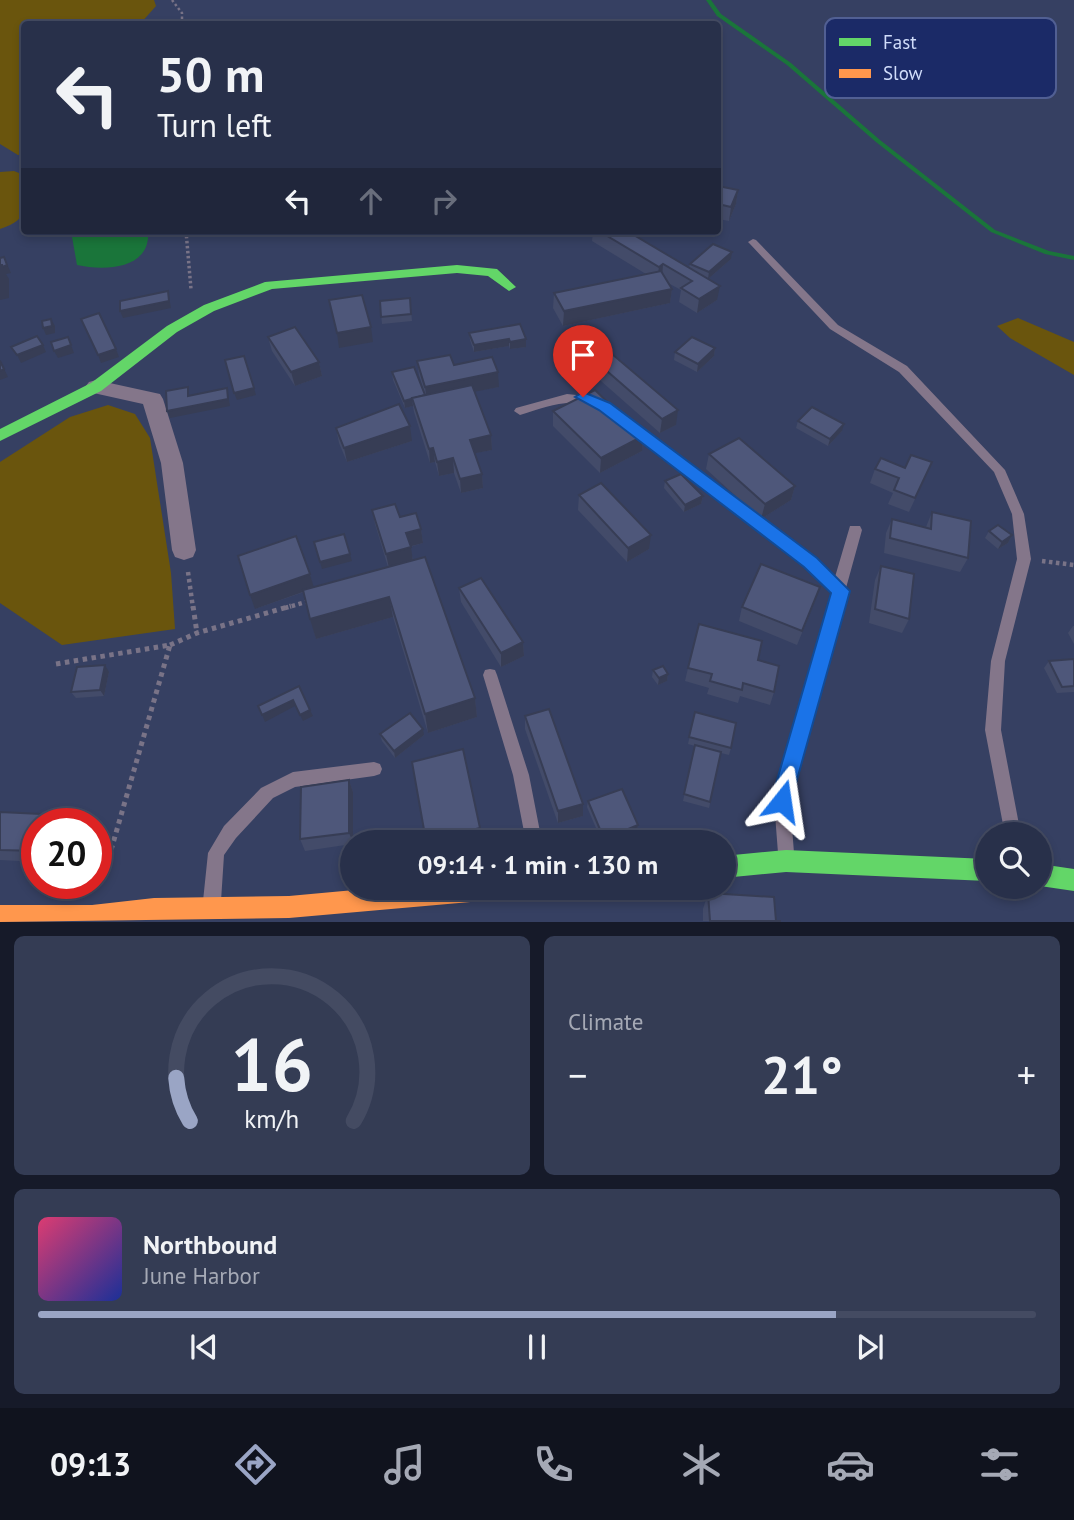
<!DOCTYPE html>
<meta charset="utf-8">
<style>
body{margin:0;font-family:"PT Sans",sans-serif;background:#343c54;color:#f1f3f6;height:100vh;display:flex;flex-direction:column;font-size:26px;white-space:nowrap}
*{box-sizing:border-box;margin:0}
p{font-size:23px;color:#a5a9b5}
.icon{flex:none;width:38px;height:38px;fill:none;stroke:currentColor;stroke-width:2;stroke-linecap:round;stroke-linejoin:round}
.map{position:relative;height:922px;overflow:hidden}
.details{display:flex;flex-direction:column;gap:14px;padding:14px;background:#161a29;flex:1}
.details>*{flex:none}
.guide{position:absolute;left:21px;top:21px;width:700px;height:214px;border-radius:7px;box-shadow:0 4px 10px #0003,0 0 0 2px #444b62;background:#28304a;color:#f1f3f6;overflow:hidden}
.buttons{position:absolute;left:975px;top:822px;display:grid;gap:14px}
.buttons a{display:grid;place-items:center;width:77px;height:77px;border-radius:50%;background:#28304a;box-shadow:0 4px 10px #0003,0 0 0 2px #444b62;font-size:35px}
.speed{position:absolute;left:21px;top:808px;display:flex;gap:14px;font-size:35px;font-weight:700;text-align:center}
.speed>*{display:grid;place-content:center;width:91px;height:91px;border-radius:50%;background:#28304a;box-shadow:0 4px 10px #0003,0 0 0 2px #444b62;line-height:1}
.speed .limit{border:10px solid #d22;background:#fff;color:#111}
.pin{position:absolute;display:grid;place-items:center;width:60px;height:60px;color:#fff;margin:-72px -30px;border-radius:50% 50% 50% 0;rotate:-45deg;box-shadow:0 0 7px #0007}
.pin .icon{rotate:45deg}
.me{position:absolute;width:77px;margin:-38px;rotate:15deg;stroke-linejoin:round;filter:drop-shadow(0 0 5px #0008)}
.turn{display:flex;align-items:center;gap:24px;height:147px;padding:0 21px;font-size:32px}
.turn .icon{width:91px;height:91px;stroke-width:2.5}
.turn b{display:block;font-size:49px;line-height:60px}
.lanes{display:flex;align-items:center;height:66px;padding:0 21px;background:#0003;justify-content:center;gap:35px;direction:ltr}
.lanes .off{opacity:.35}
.big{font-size:52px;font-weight:700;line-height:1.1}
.details .card{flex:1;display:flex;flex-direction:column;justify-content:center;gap:10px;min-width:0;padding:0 24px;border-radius:10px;background:#343c54}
.details .dial{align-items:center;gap:0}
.dial svg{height:182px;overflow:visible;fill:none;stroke:#444b62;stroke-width:7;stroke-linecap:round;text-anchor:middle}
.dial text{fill:#f1f3f6;stroke:none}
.song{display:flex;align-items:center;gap:21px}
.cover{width:84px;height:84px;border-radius:10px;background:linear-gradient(135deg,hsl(340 70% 55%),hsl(230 70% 35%))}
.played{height:7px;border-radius:4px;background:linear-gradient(90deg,#9aa5c5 80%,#444b62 80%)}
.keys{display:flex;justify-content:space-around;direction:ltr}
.heat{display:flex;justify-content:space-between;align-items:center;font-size:38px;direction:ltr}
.details .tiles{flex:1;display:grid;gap:14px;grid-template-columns:1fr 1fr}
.card:last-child{grid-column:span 2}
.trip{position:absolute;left:340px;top:830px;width:396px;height:70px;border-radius:35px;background:#28304a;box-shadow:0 4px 10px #0003,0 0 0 2px #444b62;font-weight:700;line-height:70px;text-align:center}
.dock{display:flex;height:112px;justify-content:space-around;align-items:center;background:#10131e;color:#a5a9b5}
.dock .icon{width:49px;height:49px}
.dock .on{color:#9aa5c5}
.dock b{font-size:32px;color:#f1f3f6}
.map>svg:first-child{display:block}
</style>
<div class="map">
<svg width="1074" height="922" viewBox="0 0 1074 922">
<rect width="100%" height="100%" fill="#364062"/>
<!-- green -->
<g fill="#6a550d">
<polygon points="0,0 154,0 156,6 140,24 24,24 24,153 18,155 0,144"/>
<path d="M14,171L24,175C25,204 32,219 0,229V172Z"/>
<polygon points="1018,318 1074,342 1074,375 1010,338 997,326"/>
<polygon points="108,405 135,414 150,438 171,573 175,629 62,645 0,603 0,462 70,417"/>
</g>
<!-- water -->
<path fill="#1a753a" d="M71,231H148C151,270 104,271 77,265Z"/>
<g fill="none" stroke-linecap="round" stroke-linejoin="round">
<!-- stream -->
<polygon fill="#1a753a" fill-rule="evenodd" points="706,0 711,0 721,14 791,63 880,140 995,230 1049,251 1074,256 1074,260 1045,254 991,232 876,142 787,65 717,16"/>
<!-- path-far3 -->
<polyline stroke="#797387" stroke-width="2.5" stroke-dasharray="2.5 2.5" stroke-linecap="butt" points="172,0 182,13 182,24"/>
<!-- path-far2 -->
<polyline stroke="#797387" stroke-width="3.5" stroke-dasharray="2.5 2.5" stroke-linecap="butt" points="186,231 191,289"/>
<!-- path-far1 -->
<g stroke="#797387" stroke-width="4.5" stroke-dasharray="3.5 3.5" stroke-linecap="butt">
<polyline points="1042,561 1074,565"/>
<polyline points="188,572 193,608"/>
<polyline points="285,608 309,601"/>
</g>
<!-- path -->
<g stroke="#797387" stroke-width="5" stroke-dasharray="4.5 4.5" stroke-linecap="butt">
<polyline points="193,606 197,633"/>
<polyline points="170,645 197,633 291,606"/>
<polyline points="56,664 170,645 103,878"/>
</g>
<!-- lane -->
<g fill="#84768a" fill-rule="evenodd">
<polygon points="753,239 756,240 838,325 907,366 1005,470 1024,514 1031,559 1005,661 1001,730 1021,835 1005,835 985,730 991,661 1017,559 1012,514 994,472 899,372 830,329 750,244 748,242"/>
<path d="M567,394L586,396L600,400L602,403L596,407C566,398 549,406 520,415L514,411L516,408Z"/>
<polygon points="631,424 816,559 835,577 850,526 860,526 862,530 846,588 848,591 844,596 790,801 794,853 792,859 786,861 780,859 778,853 774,801 832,591 806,567 627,431 625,428"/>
<polygon points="490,669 495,670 497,675 529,775 542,842 526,842 513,775 483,675 485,670"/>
<polygon points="374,762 380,764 382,769 380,774 374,776 295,787 273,798 236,838 224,855 221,901 218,907 212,910 206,907 203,901 208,853 224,826 261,788 293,772"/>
</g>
<!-- street -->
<polygon fill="#84768a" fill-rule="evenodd" points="96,380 160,394 163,399 183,463 196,550 193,557 184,560 175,557 172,550 161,463 143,404 89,392 85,387 89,382"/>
<!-- fast -->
<g fill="#63d668" fill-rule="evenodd">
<polygon points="457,265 497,269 516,287 509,291 488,276 457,273 272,289 214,311 177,332 101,391 0,441 0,429 91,383 167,326 204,305 265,282"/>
<polygon points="786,850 987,859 987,881 786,872 723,878 723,856"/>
<polygon points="1040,864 1074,869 1074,891 1040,886"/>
</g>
<!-- slow -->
<polygon fill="#ff974d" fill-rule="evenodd" points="387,887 527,887 524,895 516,898 289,918 0,922 0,905 92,905 154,898 289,896"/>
</g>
<!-- wall -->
<g fill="#434b69">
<polygon points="718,186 738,190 736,204 729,221 718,219"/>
<polygon points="593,231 627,231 689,268 690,264 731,259 708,279 717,300 697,313 679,302 681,290 668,283 672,289 670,303 563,326 553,308 554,293 646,274 592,241"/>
<polygon points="410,298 412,321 382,324 380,301"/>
<polygon points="520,324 526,347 510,349 509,346 474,352 470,340 469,333"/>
<polygon points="268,337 319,362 322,376 295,386 272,351"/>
<polygon points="576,344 676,425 660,433 576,359"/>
<polygon points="715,348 714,356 697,372 674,360 675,352"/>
<polygon points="417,361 454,365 499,387 474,391 491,435 492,450 475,453 482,474 483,488 461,493 454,473 439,476 435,462 430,463 414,412 413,406 405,408 393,380 392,372 425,394 419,375"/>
<polygon points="553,411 643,436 642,451 600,473 553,426"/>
<polygon points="798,421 842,431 828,446 796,428"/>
<polygon points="336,428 412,441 347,462 339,443"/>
<polygon points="709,454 795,486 791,500 761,519 706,469"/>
<polygon points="932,462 909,512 888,504 893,493 870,483 875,469 905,468"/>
<polygon points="665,481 703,496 701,504 684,512 664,488"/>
<polygon points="579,495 649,549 627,562 578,510"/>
<polygon points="372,510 400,517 421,529 423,543 410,547 413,560 475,698 477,717 428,733 393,617 316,639 304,592 255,609 310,574 313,587 388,567 375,524"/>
<polygon points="932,512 968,558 960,572 884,553 886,533 892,519 926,527"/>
<polygon points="989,531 1012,535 1008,543 998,549 985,538"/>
<polygon points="881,566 909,619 902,633 869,623 875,580"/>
<polygon points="459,588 523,642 524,656 501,667 461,602"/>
<polygon points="815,601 797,645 739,621 742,607"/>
<polygon points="1073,626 1074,626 1074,644 1068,633"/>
<polygon points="1074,659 1074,692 1057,693 1044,668 1049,661"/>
<polygon points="758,660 774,692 770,705 740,696 738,703 707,694 709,688 685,681 688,668"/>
<polygon points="653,670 668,674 667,681 658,685 652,677"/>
<polygon points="109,672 104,696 76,698 71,692"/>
<polygon points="695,712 731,748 729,755 721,753 709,808 683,801 695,746 688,744"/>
<polygon points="525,716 583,816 558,823 525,729"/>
<polygon points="380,734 424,735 395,758 382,741"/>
<polygon points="349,780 353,792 353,842 352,842 352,844 305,851 300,839"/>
<polygon points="588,801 638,825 637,831 610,842 602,842 587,807"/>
<polygon points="0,812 37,824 37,862 0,860"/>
<polygon points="708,893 776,921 781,921 703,921 703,909"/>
</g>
<!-- shaded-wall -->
<g fill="#373d55">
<polygon points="738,190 736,204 729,221 731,207"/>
<polygon points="732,252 731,259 708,279 709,272"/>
<polygon points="4,257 11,273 6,274 9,279 9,298 0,300 0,276"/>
<polygon points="663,264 662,279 657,281 659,267"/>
<polygon points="720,286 717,300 697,313 699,299"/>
<polygon points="672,289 670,303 563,326 564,311"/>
<polygon points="168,291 171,308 123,318 120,311"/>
<polygon points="51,319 55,326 55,333 46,335 43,328"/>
<polygon points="371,327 373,342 339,348 337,333"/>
<polygon points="68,337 74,353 58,358 54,351"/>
<polygon points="509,339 509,346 474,352 474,345"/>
<polygon points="526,339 526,347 510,349 510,342"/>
<polygon points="43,345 46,352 21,363 17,355"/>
<polygon points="715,348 714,356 697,372 698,364"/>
<polygon points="116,349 119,357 101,363 98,355"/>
<polygon points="0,360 8,377 0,380"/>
<polygon points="319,362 322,376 295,386 291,372"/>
<polygon points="498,372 499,387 427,401 425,387"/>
<polygon points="227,388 230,406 170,418 167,411"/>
<polygon points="254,388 256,395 237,400 234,393"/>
<polygon points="412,399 413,406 405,408 404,401"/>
<polygon points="678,410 676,425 660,433 662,419"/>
<polygon points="844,424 842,431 828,446 830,439"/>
<polygon points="410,426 412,441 347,462 344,448"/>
<polygon points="491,435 492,450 471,454 470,440"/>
<polygon points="643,436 642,451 600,473 601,458"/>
<polygon points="433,448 435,462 430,463 429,449"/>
<polygon points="453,458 454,473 439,476 437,462"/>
<polygon points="482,474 483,488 461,493 460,479"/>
<polygon points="795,486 791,500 761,519 765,504"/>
<polygon points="703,496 701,504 684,512 685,505"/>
<polygon points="421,529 423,543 408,547 406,533"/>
<polygon points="651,535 649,549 627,562 628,548"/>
<polygon points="1012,535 1008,543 998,549 1002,542"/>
<polygon points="411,547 413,562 389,568 386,554"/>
<polygon points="350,554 352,561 322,569 320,562"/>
<polygon points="310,574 314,588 255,609 250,595"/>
<polygon points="389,597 393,617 316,639 310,619"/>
<polygon points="523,642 524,656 501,667 501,653"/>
<polygon points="105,665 109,672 104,696 100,690"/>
<polygon points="668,674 667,681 658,685 659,678"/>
<polygon points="475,698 477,717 428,733 425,714"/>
<polygon points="293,700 295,706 265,722 262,715"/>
<polygon points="310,710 313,716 303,721 300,715"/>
<polygon points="423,729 424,735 395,758 394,751"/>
<polygon points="349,780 353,792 353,842 349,833"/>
<polygon points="583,804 583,816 558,823 558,811"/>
<polygon points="62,815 70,824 59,824"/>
<polygon points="638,825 637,831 610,842 604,842 604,839"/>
<polygon points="480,828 481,840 473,842 426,842"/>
</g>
<!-- building -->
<g fill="#4e577a" stroke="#373d55" stroke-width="2">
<polygon points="718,186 738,190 731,207 718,204"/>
<polygon points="599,231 627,231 720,286 699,299 681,288 692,281 663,264 659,267"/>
<polygon points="713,244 732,252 709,272 690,264"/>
<polygon points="4,257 7,265 3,267 2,265 0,265 0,258"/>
<rect x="0" y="265" width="2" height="19"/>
<polygon points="661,271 672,289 564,311 554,293"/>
<polygon points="168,291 169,301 120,311 120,301"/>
<polygon points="362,295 371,327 337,333 329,300"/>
<polygon points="410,298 411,314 381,317 380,301"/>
<polygon points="99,313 116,349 98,355 81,319"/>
<polygon points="51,319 52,326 43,328 42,321"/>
<polygon points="520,324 526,339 510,342 509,339 474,345 469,333"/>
<polygon points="295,327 319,362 291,372 268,337"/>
<polygon points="37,336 43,345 17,355 11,347"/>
<polygon points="68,337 71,345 54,351 51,342"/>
<polygon points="592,337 678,410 662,419 576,344"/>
<polygon points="692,337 715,348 698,364 675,352"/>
<polygon points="450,355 454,365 492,357 498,372 425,387 417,361"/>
<polygon points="244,356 254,388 234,393 225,360"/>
<polygon points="0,361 4,369 0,371"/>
<polygon points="414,367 425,395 404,401 392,372"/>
<polygon points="472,385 491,435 470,440 482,474 460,479 453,458 437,462 433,448 429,449 412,398"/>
<polygon points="188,387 188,396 227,388 228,399 167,411 166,391"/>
<polygon points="595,390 643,436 601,458 553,411"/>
<polygon points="399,404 410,426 344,448 336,428"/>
<polygon points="812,407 844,424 830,439 798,421"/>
<polygon points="739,438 795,486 765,504 709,454"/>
<polygon points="911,455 932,462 915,498 894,490 899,478 875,469 881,458 905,468"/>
<polygon points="681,474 703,496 685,505 665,481"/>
<polygon points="601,483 651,535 628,548 579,495"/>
<polygon points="395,504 400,517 416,513 421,529 406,533 411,547 386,554 372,510"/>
<polygon points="932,512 971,521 968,558 890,538 892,519 931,529"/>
<polygon points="998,525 1012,535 1002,542 989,531"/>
<polygon points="344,534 350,554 320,562 314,542"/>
<polygon points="296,536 310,574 250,595 238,556"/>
<polygon points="425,557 475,698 425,714 389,597 310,619 303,590"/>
<polygon points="761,564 820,587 802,631 742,607"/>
<polygon points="881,566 914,574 909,619 875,609"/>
<polygon points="481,578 523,642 501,653 459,588"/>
<polygon points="699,624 762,641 758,660 779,666 774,692 743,683 742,690 710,681 712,674 688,668"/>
<polygon points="1074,659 1074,686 1062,687 1049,661"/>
<polygon points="105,665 100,690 71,692 77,667"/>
<polygon points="663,666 668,674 659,678 653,670"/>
<polygon points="299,686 310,710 300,715 293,700 262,715 258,706"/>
<polygon points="549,709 583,804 558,811 525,716"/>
<polygon points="695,712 736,723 731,748 689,737"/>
<polygon points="410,713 423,729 394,751 380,734"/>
<polygon points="695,745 721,752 710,802 684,794"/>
<polygon points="463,749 480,828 426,841 412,762"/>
<polygon points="349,780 349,833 300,839 301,787"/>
<polygon points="622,789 638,825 604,839 588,801"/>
<polygon points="0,812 62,815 59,824 37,824 37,851 0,850"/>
<polygon points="708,893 774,897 776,921 781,921 710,921"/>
</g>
<!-- route -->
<polygon fill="#1a73e8" stroke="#114b97" stroke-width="2" points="583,392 610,403 817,558 850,591 789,808 782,811 774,808 771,801 831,593 804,567 599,410 575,397"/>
<!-- legend -->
<rect x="825" y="18" width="231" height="80" rx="10" fill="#1b2a67" stroke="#515f93" stroke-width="2"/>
<rect x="839" y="38" width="32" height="8" fill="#63d668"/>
<rect x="839" y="69" width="32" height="9" fill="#ff974d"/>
<g font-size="19" fill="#d0dcfa">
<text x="883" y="49">Fast</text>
<text x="883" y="80">Slow</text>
</g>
</svg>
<div class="buttons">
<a><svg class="icon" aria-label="search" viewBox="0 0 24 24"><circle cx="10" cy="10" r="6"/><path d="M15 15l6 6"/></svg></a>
</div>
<div class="speed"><div class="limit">20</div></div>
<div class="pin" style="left:583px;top:397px;background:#d93025"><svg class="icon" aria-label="arrive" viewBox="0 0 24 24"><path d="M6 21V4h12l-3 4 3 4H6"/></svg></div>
<svg class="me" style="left:782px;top:801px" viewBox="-20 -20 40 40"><path d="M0-17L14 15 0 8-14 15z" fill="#1a73e8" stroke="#fff" stroke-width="4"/></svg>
<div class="trip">09:14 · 1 min · 130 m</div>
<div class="guide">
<div class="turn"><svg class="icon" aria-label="left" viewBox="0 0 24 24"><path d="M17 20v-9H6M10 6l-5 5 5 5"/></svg><div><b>50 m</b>Turn left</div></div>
<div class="lanes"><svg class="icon" aria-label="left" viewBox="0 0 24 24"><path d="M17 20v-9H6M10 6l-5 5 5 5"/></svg><svg class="icon off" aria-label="ahead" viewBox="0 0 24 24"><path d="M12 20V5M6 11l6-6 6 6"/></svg><svg class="icon off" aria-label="right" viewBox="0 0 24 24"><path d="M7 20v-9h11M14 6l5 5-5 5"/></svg></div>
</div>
</div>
<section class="details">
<div class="tiles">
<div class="card dial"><svg viewBox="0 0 100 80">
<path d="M14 69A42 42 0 1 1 86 69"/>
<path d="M14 69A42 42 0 0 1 8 50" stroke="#9aa5c5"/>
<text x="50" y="56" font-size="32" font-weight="700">16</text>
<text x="50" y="72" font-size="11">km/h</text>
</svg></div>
<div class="card"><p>Climate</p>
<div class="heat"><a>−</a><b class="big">21°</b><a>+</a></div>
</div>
<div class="card">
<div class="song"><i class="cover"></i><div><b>Northbound</b><p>June Harbor</p></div></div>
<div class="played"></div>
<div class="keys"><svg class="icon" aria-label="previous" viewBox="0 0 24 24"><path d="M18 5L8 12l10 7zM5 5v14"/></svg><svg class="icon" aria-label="pause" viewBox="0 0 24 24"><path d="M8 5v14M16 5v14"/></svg><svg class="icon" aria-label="next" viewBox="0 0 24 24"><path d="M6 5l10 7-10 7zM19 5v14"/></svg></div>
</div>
</div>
</section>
<nav class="dock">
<b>09:13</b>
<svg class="icon on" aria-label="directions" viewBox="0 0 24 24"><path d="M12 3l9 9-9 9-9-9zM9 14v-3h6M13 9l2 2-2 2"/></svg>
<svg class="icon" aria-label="music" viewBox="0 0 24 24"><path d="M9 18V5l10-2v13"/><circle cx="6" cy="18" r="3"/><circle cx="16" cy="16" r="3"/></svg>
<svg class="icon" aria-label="phone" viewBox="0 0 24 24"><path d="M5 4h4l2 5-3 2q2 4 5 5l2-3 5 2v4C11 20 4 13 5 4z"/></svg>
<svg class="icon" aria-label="climate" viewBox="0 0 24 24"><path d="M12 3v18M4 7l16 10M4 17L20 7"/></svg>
<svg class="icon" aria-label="car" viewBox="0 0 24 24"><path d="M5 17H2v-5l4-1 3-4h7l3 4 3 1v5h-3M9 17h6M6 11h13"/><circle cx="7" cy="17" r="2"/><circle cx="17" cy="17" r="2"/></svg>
<svg class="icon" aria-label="filters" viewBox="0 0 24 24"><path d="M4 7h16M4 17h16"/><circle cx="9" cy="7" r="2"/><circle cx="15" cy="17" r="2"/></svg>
</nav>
